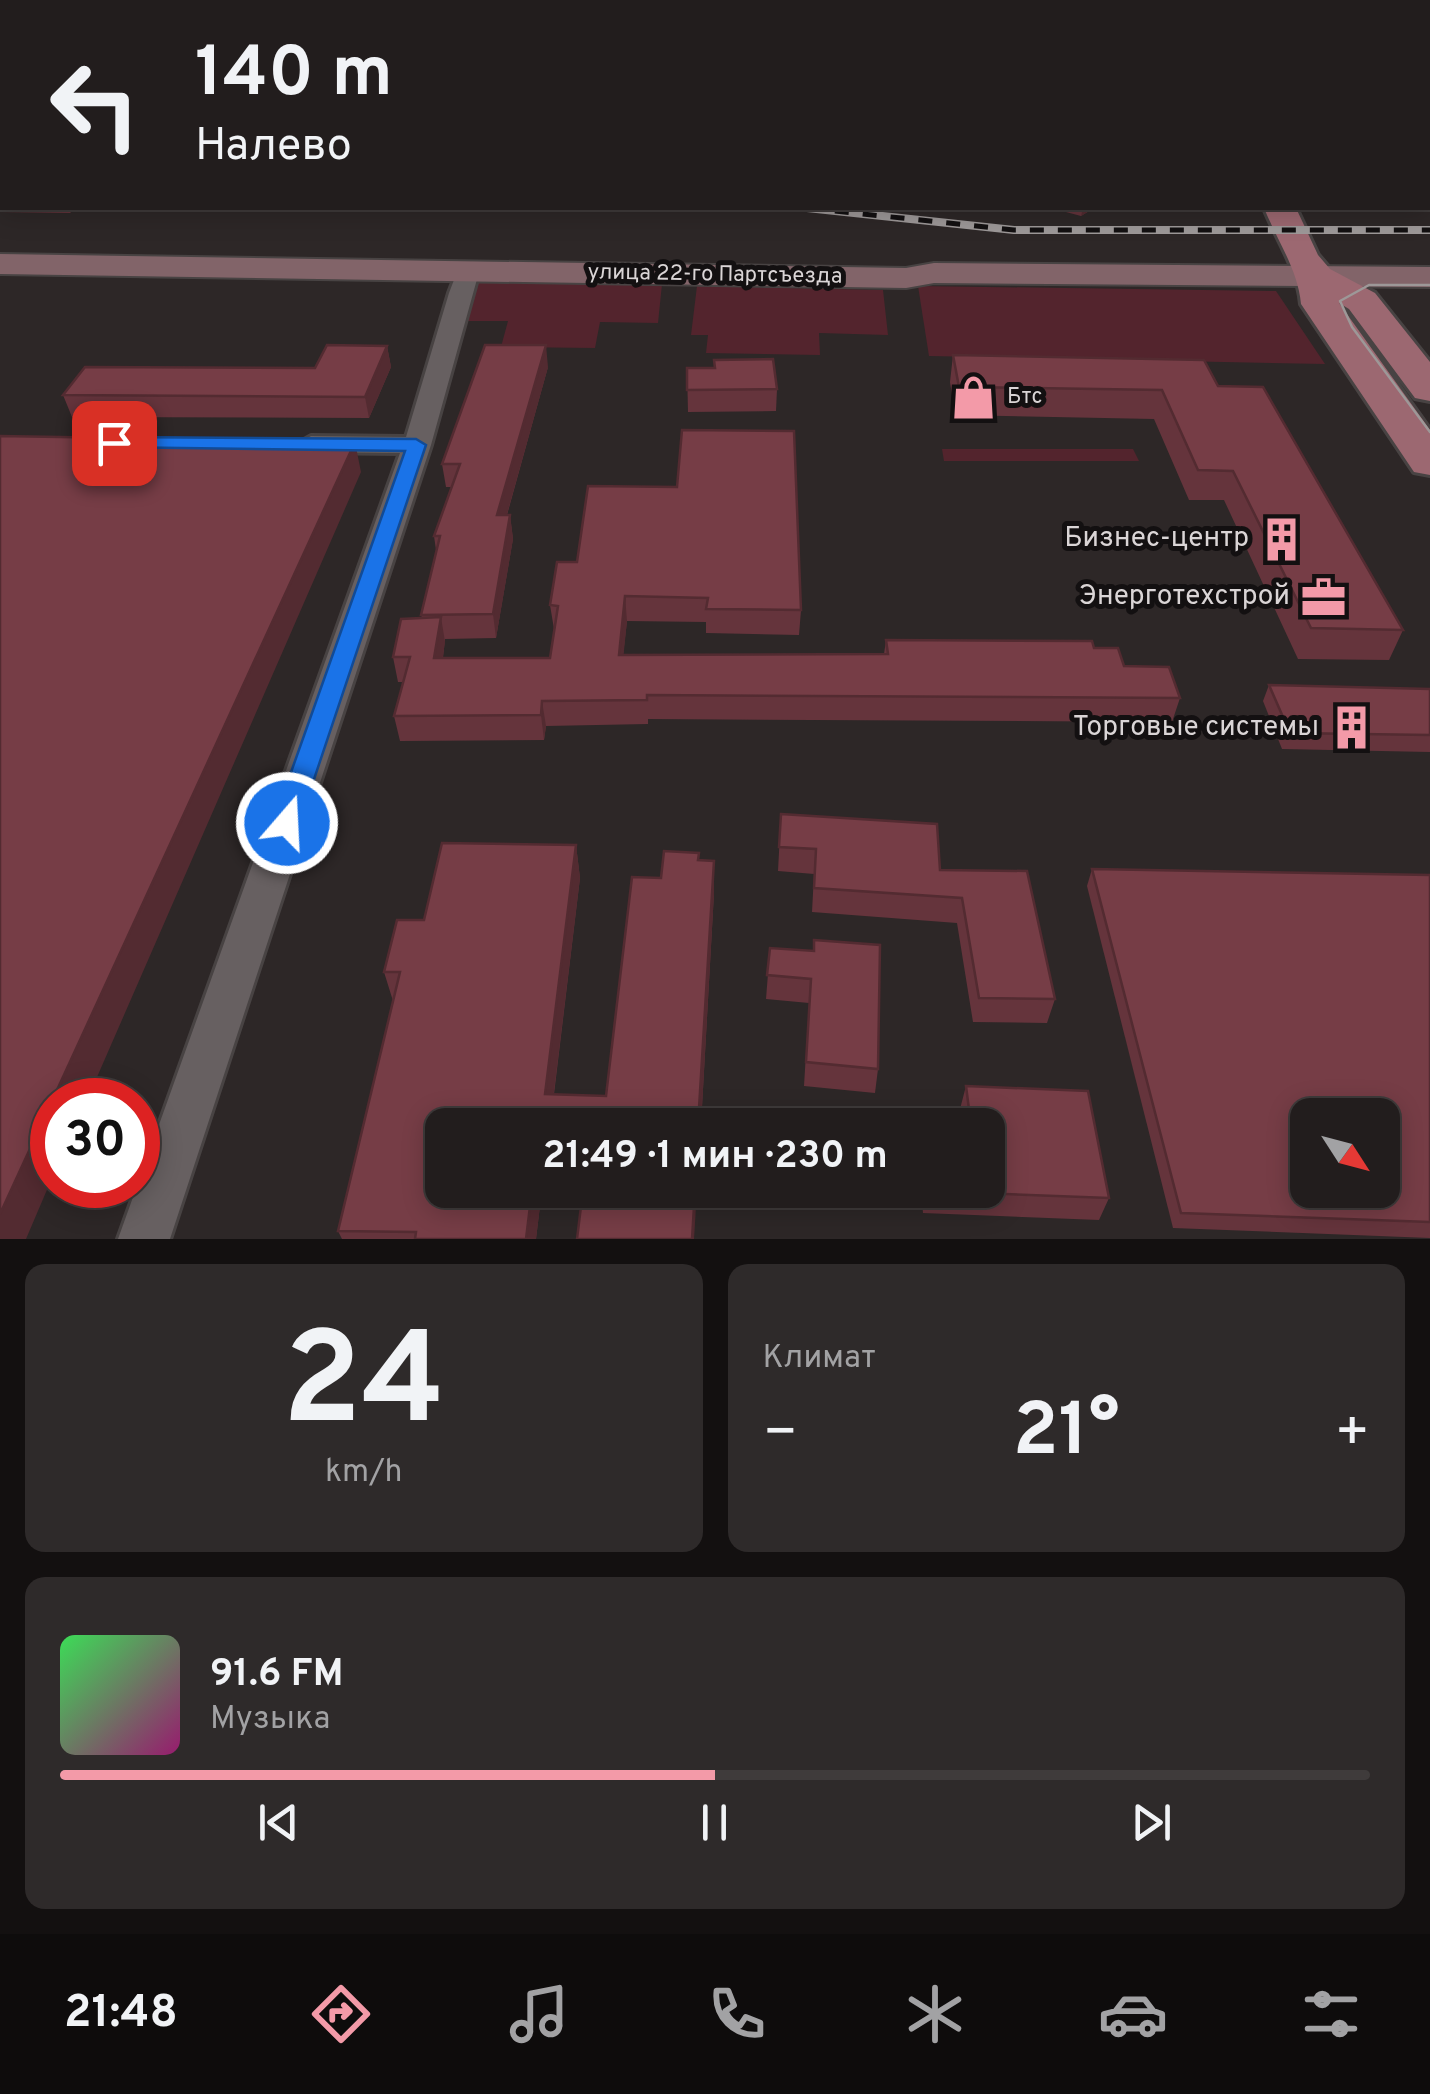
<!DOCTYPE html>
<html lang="ru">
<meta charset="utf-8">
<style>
body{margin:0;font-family:Overpass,sans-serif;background:#2e2a2a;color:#f1f3f6;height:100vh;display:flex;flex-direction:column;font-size:38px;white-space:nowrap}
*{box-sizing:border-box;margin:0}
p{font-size:32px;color:#a2a2a4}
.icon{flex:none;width:55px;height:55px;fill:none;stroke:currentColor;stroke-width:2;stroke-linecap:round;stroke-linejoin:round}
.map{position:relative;height:1239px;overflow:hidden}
.drawer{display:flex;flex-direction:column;gap:25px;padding:25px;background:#131010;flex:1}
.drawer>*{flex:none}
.banner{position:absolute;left:0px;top:0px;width:1430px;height:210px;box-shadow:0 5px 25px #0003,0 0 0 2px #3f3b3b;background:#221d1d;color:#f1f3f6;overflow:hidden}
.needle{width:65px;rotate:126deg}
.buttons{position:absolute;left:1290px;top:1098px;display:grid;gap:20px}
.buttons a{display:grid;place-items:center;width:110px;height:110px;border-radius:20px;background:#221d1d;box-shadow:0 5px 25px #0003,0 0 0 2px #3f3b3b;font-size:50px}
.speed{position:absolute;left:30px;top:1078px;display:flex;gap:20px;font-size:50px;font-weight:700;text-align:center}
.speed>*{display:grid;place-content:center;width:130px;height:130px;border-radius:50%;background:#221d1d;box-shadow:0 5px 25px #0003,0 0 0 2px #3f3b3b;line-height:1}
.speed .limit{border:15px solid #d22;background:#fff;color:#111}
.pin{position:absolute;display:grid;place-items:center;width:85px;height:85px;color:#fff;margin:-42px;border-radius:20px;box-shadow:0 5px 15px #0006}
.me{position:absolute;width:110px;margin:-55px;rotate:19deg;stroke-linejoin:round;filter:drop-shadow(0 0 8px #0008)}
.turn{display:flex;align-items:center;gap:35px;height:210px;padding:0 30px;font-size:45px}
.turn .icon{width:130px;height:130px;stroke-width:2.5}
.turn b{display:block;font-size:70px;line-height:85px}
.big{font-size:75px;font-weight:700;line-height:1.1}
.drawer .card{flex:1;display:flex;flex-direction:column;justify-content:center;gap:15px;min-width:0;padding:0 35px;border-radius:20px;background:#2e2a2a}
.drawer .dial{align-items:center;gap:0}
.dial b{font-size:130px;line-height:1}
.song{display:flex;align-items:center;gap:30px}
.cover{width:120px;height:120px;border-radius:15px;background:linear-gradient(135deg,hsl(130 70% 55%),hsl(320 70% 35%))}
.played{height:10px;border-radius:5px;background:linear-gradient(90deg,#f39aa8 50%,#3f3b3b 50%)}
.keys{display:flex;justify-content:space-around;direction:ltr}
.heat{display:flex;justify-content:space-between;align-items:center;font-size:55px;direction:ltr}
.drawer .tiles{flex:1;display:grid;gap:25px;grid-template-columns:1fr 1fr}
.card:last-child{grid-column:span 2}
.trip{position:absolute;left:425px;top:1108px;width:580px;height:100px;border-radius:20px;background:#221d1d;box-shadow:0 5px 25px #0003,0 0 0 2px #3f3b3b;font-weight:700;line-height:100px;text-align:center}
.menu{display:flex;height:160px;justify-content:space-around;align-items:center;background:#0e0c0c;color:#a2a2a4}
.menu .icon{width:70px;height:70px}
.menu .selected{color:#f39aa8}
.menu b{font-size:45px;color:#f1f3f6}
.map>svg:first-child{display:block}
</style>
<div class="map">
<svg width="1430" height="1239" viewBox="0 0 1430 1239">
<rect width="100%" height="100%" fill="#2d2727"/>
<!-- green -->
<g fill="#53242d">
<polygon points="470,282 662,284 658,323 600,322 595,348 501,347 508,321 455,321"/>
<polygon points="697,286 883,290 888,335 819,333 820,355 706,353 708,335 691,335"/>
<polygon points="918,286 1276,291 1325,364 929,356"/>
<polygon points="942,449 1133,449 1139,461 944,461"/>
</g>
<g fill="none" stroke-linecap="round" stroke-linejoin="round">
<defs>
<polygon id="street" points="468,265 479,272 431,445 170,1239 118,1239 400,453 311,452 297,444 311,436 406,437 449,293 457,272"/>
<polygon id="secondary" points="0,254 906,268 934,263 1430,267 1430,287 934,283 906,288 0,274"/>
<path id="primary" d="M1264,208H1296L1318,255L1330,269L1375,293L1430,362V401L1415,398L1349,309L1339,303L1430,430V475L1414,472L1301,304C1298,270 1277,240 1264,208Z"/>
</defs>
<!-- street casing -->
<use href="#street" stroke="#484343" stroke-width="6"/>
<!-- secondary casing -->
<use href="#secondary" stroke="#484343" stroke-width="4"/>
<!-- primary casing -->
<use href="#primary" stroke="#484343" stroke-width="6"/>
<!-- street -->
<use href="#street" fill="#676061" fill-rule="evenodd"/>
<!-- secondary -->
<use href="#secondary" fill="#826469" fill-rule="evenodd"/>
<!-- primary -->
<use href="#primary" fill="#9c6871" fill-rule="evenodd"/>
<!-- tram -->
<polyline stroke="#9d9898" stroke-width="2.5" points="1430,285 1369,285 1340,301 1352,327 1430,432"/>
<defs>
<polyline id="rail-far1" points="1258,0 1272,2"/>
<polyline id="rail" points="807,208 1014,230 1430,230"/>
</defs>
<!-- rail-far1 casing -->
<use href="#rail-far1" stroke="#9d9898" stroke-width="5"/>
<!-- rail casing -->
<use href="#rail" stroke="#9d9898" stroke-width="8"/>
<!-- rail-far1 -->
<use href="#rail-far1" stroke="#131011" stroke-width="4" stroke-dasharray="11" stroke-linecap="butt"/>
<!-- rail -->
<use href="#rail" stroke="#131011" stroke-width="5" stroke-dasharray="14" stroke-linecap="butt"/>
</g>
<!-- wall -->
<g fill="#65343c">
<polygon points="105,0 1155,0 1155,2 112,2"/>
<polygon points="1428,31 1430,32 1430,126 1428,126"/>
<polygon points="0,103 2,103 2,208 75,208 70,213 0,212"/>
<polygon points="1051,208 1094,208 1081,216"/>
<polygon points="387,346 391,367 369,418 72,417 63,395 315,368"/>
<polygon points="953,355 1218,386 1403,630 1389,660 1298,659 1224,500 1189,500 1154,419 955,415 950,382"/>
<polygon points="548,367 507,515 510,515 513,539 496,638 445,639 443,658 550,658 554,629 550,605 557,562 801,610 799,635 706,633 706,622 627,621 623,655 884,654 886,640 1094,648 1180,698 1172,722 648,719 648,724 546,726 544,740 400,741 394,716 403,682 398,682 393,657 422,618 421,615 436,550 434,536 451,487 446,487 442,464"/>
<polygon points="687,368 714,368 777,389 776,411 688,412"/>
<polygon points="1269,685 1430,689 1430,752 1282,749 1263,701"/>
<polygon points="781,814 940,870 1055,999 1047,1023 973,1022 957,923 812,912 814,874 778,871"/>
<polygon points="576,845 580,878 554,1094 606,1096 661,878 699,860 714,861 714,893 701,1125 442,1190 697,1190 581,1209 540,1206 536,1239 342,1239 338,1231 393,1001 384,972 424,920"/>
<polygon points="1092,869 1430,875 1430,1238 1173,1228 1087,886"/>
<polygon points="770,948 813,951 878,1069 875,1093 804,1086 809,1003 766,999"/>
<polygon points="966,1086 1109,1198 1099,1220 923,1213 921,1190 988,1190 988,1125 962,1125 960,1109"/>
</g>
<!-- shaded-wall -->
<g fill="#532b31">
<polygon points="1142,0 1155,0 1155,2 1138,2"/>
<polygon points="2,122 2,144 0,146 0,124"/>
<polygon points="1083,208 1094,208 1081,216"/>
<polygon points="546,345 548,367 500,539 497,515"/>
<polygon points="387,346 391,367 369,418 365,397"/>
<polygon points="355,442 361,472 87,1100 52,1100 52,1178 26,1239 0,1239 0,1214"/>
<polygon points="510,515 513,539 496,638 493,614"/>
<polygon points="625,596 627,621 621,680 619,655"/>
<polygon points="441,617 445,642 439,682 434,658"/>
<polygon points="542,701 546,726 544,740 541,715"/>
<polygon points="576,845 580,878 550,1124 545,1094"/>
<polygon points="714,861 714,893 701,1125 698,1125"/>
<polygon points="532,1190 537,1190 540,1206 536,1239 526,1239"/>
<polygon points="695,1190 697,1190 694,1239 692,1239"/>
</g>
<!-- building -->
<g fill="#763d46" stroke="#532b31" stroke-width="2.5" fill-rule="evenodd">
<polygon points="157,0 1142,0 1138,2 165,2"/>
<polygon points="1428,31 1430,32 1430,113 1428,112"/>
<polygon points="0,103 2,103 2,122 0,124"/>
<rect x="0" y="144" width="2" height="50"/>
<polygon points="327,345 387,346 365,397 63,395 85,367 315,368"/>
<polygon points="485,345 546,345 497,515 510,515 493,614 421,615 440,536 434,536 460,464 442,464"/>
<polygon points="953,355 1204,360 1218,386 1263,387 1403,630 1311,628 1233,471 1198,470 1162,390 959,387"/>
<polygon points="773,359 777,389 687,390 687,368 715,368 714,360"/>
<polygon points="682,430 794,431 801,610 706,609 708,598 625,596 619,655 888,654 886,640 1092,641 1094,648 1118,648 1124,666 1169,667 1180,698 647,695 647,700 542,701 541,715 394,716 410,657 393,657 401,619 441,617 434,658 550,658 558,606 550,605 557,562 577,562 588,486 677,487"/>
<polygon points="0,436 355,442 0,1214"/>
<polygon points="1269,685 1430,689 1430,735 1290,733"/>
<polygon points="781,814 937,824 940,870 1027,871 1055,999 979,998 962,898 814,888 816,849 779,847"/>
<polygon points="442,843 576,845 545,1094 606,1096 632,877 661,878 664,851 699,853 698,860 714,861 698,1125 442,1125 442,1190 532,1190 526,1239 415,1239 416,1232 338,1231 400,972 384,972 397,920 424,920"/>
<path d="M1092,869L1430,875V1222L1181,1213ZM1308,1115H1382V1190H1308Z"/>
<polygon points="814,940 880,945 878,1069 806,1062 811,979 767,975 770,948 814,951"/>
<polygon points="966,1086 1088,1091 1109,1198 928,1191 988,1190 988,1125 971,1125"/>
<polygon points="583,1190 695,1190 692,1239 577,1239"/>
</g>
<!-- route -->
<polygon fill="#1a73e8" stroke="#114b97" stroke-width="2.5" points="114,437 416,439 426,445 297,830 287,834 277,830 273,823 405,451 107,447 107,439"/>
<!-- icons -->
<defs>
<symbol id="shop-bare" viewBox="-9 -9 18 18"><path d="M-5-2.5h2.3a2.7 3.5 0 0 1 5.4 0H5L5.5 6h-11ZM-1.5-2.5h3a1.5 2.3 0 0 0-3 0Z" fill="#f39aa8" stroke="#131011" stroke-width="2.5" paint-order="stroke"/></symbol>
<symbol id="building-bare" viewBox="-9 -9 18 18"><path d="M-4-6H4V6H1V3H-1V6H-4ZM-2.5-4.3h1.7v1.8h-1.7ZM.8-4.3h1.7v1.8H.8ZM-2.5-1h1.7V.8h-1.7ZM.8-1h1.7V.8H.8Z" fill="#f39aa8" stroke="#131011" stroke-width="2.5" paint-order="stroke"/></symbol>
<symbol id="office-bare" viewBox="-9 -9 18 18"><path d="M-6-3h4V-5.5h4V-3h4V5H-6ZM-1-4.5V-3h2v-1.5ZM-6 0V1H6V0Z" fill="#f39aa8" stroke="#131011" stroke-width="2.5" paint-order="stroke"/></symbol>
</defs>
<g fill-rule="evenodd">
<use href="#shop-bare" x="942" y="366" width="63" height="63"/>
<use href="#building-bare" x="1250" y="508" width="63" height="63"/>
<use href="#office-bare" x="1292" y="566" width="63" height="63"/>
<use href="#building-bare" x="1320" y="696" width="63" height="63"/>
</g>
<g text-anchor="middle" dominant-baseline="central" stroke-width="10" stroke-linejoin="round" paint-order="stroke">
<!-- far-street labels -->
<g font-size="22" fill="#dad5d6" stroke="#131011">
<text transform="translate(715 275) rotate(1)">улица 22-го Партсъезда</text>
</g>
<!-- far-poi labels -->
<g font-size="22" fill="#dad5d6" stroke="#131011" text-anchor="start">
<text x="1007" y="397">Бтс</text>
</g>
<!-- poi labels -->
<g font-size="28" fill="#dad5d6" stroke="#131011" text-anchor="end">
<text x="1249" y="539">Бизнес-центр</text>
<text x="1290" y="597">Энерготехстрой</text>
<text x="1319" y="728">Торговые системы</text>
</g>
</g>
</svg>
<div class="buttons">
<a><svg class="needle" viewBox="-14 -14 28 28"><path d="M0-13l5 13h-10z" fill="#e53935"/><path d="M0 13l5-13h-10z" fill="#a2a2a4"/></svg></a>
</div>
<div class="speed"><div class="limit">30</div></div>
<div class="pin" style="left:114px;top:443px;background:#d93025"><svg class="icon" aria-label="arrive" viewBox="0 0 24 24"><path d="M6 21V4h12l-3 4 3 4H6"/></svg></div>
<svg class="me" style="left:287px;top:823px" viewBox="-20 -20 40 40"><circle r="17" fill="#1a73e8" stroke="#fff" stroke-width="3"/><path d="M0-11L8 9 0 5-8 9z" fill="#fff"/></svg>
<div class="trip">21:49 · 1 мин · 230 m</div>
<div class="banner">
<div class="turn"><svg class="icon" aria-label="left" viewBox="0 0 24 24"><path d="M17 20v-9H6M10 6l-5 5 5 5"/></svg><div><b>140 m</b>Налево</div></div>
</div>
</div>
<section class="drawer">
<div class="tiles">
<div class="card dial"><b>24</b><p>km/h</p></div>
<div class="card"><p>Климат</p>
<div class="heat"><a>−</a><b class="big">21°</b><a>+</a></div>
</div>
<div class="card">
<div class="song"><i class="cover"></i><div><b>91.6 FM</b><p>Музыка</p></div></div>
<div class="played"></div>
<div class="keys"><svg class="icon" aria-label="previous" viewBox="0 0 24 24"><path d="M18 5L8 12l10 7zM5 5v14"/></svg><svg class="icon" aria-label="pause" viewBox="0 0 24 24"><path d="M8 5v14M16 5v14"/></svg><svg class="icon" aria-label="next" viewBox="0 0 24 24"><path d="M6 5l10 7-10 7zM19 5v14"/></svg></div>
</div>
</div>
</section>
<nav class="menu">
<b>21:48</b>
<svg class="icon selected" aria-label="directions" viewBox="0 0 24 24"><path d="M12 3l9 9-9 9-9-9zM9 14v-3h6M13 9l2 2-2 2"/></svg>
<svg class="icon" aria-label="music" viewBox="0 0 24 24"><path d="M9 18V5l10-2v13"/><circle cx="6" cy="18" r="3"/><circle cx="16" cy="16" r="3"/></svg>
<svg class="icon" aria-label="phone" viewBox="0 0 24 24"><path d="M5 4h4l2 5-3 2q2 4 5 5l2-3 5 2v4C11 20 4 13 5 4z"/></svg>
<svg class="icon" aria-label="climate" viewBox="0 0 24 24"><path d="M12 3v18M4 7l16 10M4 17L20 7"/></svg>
<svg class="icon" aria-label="car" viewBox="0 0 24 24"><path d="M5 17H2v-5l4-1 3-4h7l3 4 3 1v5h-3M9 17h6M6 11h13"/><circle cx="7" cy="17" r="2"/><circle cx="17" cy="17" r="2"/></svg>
<svg class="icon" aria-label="filters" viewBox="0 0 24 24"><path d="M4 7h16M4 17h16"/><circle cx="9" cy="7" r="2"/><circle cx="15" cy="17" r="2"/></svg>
</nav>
